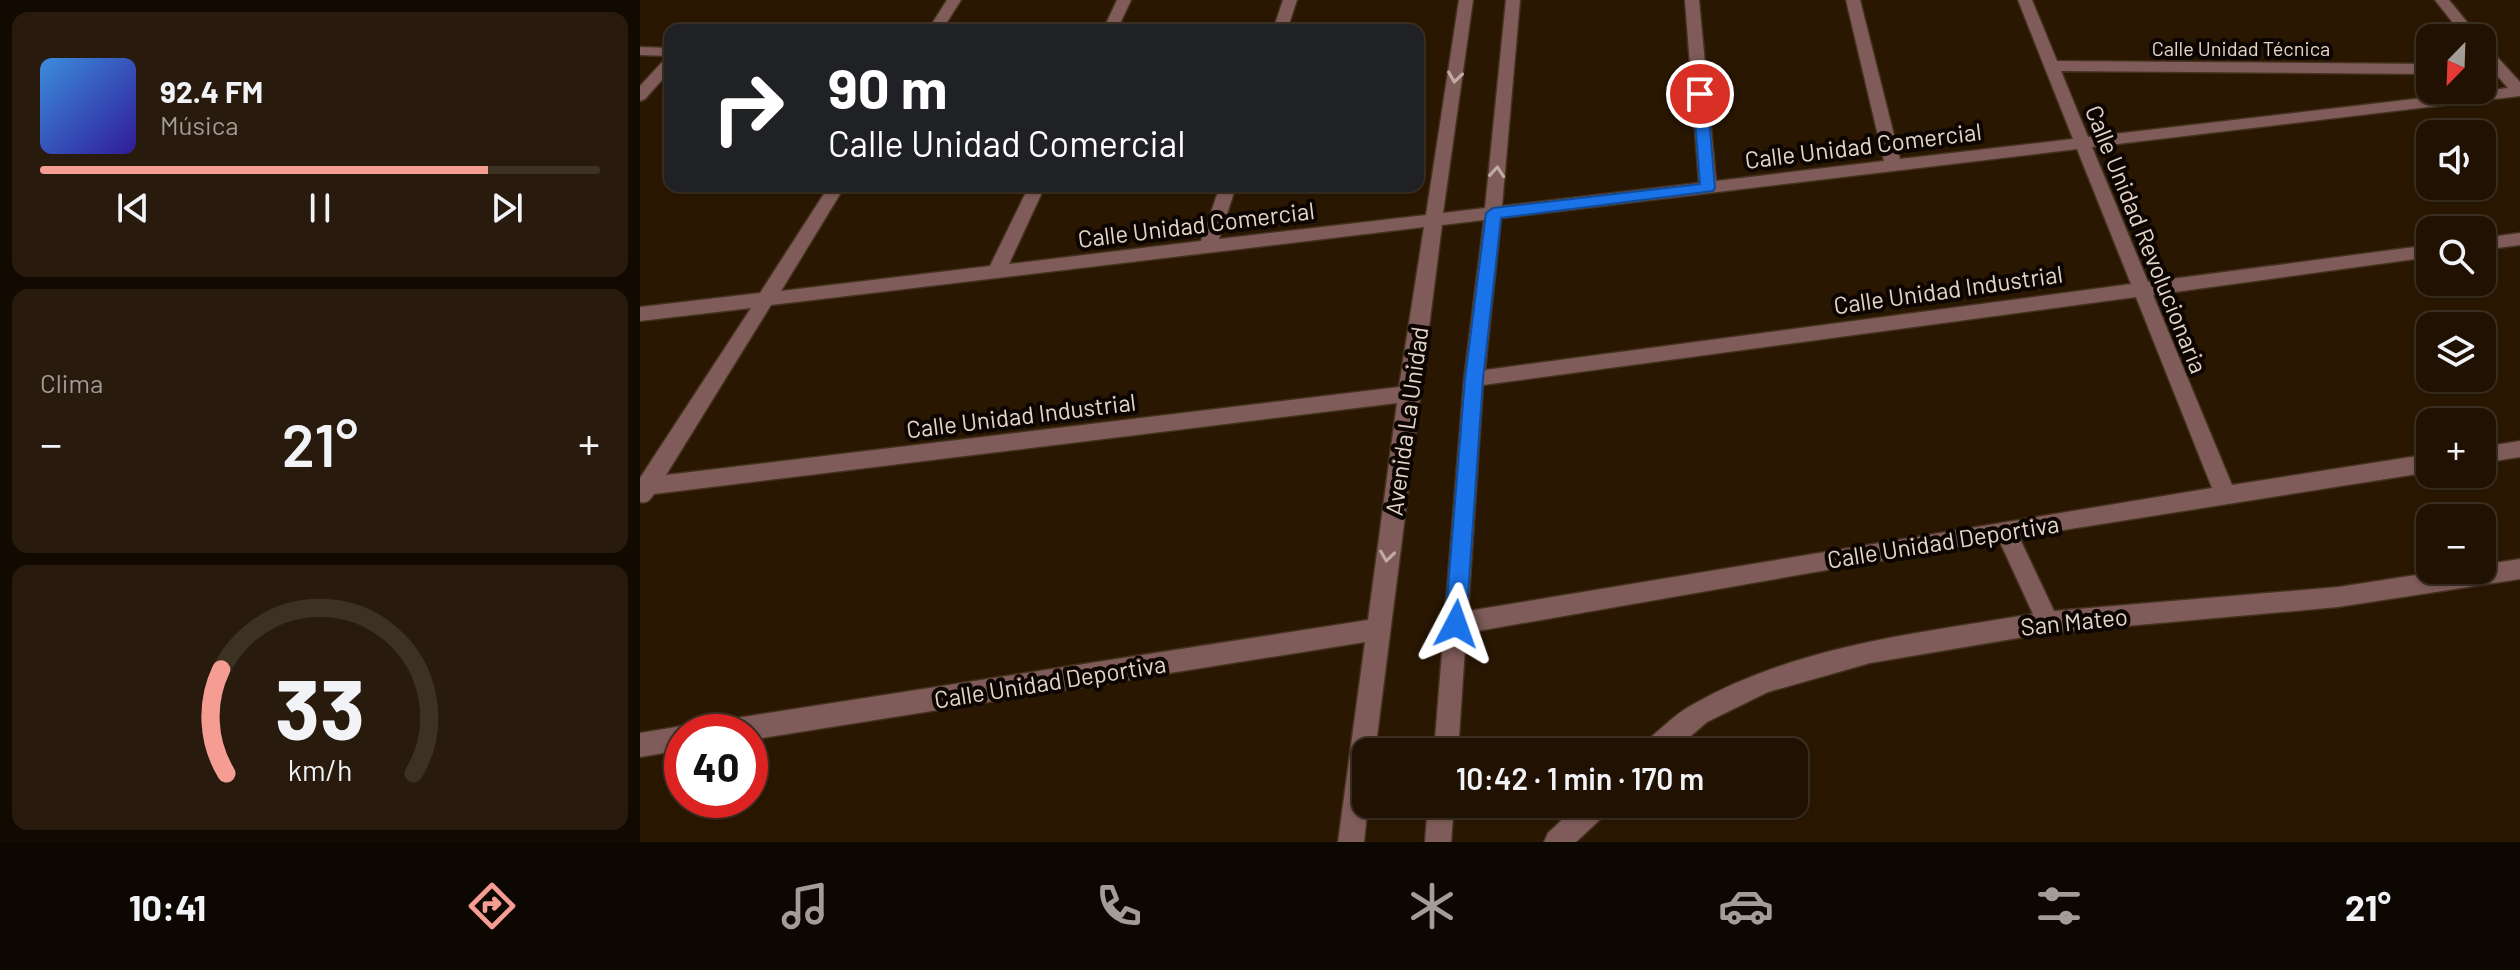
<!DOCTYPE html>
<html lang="es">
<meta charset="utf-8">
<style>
body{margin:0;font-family:Barlow,sans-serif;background:#281a0c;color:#f1f3f6;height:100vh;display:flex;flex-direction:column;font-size:30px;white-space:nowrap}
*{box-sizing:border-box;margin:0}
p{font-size:26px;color:#a29d99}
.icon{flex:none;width:44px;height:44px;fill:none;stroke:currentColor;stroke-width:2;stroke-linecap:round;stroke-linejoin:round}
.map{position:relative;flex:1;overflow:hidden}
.sheet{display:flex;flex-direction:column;gap:12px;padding:12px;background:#120901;width:640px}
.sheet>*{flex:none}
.guide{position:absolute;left:24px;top:24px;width:760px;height:168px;border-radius:16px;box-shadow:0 2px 6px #0004,0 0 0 2px #3d3124;background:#202124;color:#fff;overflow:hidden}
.needle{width:52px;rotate:203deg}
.controls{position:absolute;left:1776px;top:24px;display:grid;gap:16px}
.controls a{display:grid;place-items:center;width:80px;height:80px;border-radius:16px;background:#201102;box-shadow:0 2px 6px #0004,0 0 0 2px #3d3124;font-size:40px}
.speed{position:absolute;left:24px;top:714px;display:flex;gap:16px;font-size:40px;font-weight:700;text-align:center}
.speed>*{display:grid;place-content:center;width:104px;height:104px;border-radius:50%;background:#201102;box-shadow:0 2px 6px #0004,0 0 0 2px #3d3124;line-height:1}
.speed .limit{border:12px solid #d22;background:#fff;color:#111}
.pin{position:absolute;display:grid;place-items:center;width:68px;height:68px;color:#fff;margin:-34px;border:4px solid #fff;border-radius:50%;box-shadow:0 2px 8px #0007}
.me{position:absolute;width:88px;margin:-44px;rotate:4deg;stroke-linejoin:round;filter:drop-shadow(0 0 6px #0008)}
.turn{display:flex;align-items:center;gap:28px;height:168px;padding:0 32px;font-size:36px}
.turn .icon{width:104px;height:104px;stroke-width:2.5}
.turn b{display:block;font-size:56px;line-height:68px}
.big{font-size:60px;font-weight:600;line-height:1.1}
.sheet .card{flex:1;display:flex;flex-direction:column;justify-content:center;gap:12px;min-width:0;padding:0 28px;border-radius:16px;background:#281a0c}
.sheet .dial{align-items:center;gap:0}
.dial svg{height:208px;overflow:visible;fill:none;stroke:#3d3124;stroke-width:7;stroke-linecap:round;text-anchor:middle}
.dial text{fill:#f1f3f6;stroke:none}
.song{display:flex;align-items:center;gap:24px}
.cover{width:96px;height:96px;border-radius:12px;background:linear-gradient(135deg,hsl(210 70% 55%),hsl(250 70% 35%))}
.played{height:8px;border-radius:4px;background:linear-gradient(90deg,#f59c93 80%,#3d3124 80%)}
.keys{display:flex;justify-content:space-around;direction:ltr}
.heat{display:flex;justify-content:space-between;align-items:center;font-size:44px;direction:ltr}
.trip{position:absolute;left:712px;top:738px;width:456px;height:80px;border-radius:16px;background:#201102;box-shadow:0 2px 6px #0004,0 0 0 2px #3d3124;font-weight:600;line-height:80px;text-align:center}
.tabs{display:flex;height:128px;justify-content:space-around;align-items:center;background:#0d0701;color:#a29d99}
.tabs .icon{width:56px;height:56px}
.tabs .active{color:#f59c93}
.tabs b{font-size:36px;color:#f1f3f6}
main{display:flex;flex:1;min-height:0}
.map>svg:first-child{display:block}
</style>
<main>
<section class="sheet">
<div class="card">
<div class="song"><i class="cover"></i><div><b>92.4 FM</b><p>Música</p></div></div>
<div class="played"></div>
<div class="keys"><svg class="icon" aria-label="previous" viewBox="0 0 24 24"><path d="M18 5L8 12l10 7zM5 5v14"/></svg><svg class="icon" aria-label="pause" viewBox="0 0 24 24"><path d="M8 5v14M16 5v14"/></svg><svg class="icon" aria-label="next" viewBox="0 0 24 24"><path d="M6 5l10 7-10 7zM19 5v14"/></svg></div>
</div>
<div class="card"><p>Clima</p>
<div class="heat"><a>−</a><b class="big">21°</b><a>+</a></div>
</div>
<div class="card dial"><svg viewBox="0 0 100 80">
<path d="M14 69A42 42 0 1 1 86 69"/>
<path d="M14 69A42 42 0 0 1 12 29" stroke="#f59c93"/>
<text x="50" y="56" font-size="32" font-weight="700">33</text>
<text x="50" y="72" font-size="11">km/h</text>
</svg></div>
</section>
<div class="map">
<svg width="1880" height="842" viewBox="0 0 1880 842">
<rect width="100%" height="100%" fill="#2a1702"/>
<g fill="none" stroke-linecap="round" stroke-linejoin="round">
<defs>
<g id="minor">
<polygon points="307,0 321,0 302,30 288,30"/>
<polygon points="477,0 491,0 477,30 463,30"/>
<polygon points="643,0 657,0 647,30 633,30"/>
<path d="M819,0H833L803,213L845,208L866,0H880L862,206L1059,183L1045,0H1059L1076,181L1244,161L1206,0H1220L1260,159L1433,139L1378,0H1392L1417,61L1790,64V74L1421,71L1448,137L1868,88L1842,58V45L1847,46L1880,82V96L1452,147L1508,282L1790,245V257L1513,295L1592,485L1790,454V472L1379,537L1414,611L1698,587L1809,570H1842V565L1880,559V579L1698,607L1408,633L1230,663L1128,692L1067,722L1032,752H1001L1004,743C1019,731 1035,714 1052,705C1155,646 1278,633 1393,614L1359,540L826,633L818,752H794L824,379L844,220L802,225L735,752H726V804H728L724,842H698L725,642L110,740V732H71L74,724L83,720L728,620L757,403L14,494C11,499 7,504 0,502V478L111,308L0,321V307L120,293L189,186H205L141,291L350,266L389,186H405L369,264L561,241L580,186H596L579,239L786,215ZM1437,149L1491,284L845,370L861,218ZM784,227L759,387L26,475L131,305ZM1496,297L1572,488L828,611L843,385Z"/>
<polygon points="1795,0 1809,0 1840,38 1825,38"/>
<polygon points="0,47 30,48 30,56 0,55"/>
<polygon points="30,57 30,71 5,99 0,101 0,86 25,59"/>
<polygon points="1880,233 1880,245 1842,250 1842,238"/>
<polygon points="1880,441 1880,457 1842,463 1842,447"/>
<polygon points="42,726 52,732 42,732 42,750 0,757 0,733"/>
<polygon points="788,804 814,804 811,842 785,842"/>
<polygon points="939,804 971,804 967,813 936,842 904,842 908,833"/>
</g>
</defs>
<!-- minor casing -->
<use href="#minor" stroke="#44321e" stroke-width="3"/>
<!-- minor -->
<use href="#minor" fill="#7f5c59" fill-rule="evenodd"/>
</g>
<!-- one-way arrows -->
<defs><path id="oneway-chevron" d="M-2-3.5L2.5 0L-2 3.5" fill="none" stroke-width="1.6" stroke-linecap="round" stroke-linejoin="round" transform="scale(2)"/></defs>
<g stroke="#c0aba2">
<use href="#oneway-chevron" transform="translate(815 77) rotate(98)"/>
<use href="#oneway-chevron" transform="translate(857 172) rotate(-85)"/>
<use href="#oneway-chevron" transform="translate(747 556) rotate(98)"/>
</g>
<!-- route -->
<polygon fill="#1a73e8" stroke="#114b97" stroke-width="2" points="1060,90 1067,94 1075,188 1073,191 861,218 843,379 826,624 823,630 816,633 808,630 805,624 825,379 846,213 853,208 1060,184 1053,94"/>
<g text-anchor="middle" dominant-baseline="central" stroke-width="8" stroke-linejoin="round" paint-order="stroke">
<!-- far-street labels -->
<g font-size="20" fill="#e3d6c9" stroke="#0d0501">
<text x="1601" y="48">Calle Unidad Técnica</text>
</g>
<!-- street labels -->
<g font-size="24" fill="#e3d6c9" stroke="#0d0501">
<text transform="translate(1223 145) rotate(-7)">Calle Unidad Comercial</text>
<text transform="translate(556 224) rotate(-7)">Calle Unidad Comercial</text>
<text transform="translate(1507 239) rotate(68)">Calle Unidad Revolucionaria</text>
<text transform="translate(1308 289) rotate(-8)">Calle Unidad Industrial</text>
<text transform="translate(381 415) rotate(-7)">Calle Unidad Industrial</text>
<text transform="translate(766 421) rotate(-82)">Avenida La Unidad</text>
<text transform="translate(1303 541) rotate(-9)">Calle Unidad Deportiva</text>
<text transform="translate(1434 621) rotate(-6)">San Mateo</text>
<text transform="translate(410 681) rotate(-9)">Calle Unidad Deportiva</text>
</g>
</g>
</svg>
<div class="controls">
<a><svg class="needle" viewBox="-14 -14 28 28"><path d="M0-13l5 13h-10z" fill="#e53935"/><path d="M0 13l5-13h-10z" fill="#a29d99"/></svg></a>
<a><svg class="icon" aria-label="sound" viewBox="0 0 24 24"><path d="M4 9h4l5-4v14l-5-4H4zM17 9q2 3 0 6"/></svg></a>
<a><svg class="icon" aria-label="search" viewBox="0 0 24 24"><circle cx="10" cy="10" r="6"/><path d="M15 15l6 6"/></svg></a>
<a><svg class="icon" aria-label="layers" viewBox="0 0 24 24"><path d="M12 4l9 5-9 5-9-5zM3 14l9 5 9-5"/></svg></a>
<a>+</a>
<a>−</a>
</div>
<div class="speed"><div class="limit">40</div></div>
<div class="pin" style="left:1060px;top:94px;background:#d93025"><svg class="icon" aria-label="arrive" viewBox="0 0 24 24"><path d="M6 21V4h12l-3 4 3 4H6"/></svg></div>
<svg class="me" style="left:816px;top:624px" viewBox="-20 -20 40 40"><path d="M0-17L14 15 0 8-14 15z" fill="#1a73e8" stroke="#fff" stroke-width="4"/></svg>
<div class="trip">10:42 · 1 min · 170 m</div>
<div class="guide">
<div class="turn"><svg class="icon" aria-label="right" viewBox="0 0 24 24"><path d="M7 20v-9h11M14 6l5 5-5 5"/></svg><div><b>90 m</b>Calle Unidad Comercial</div></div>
</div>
</div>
</main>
<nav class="tabs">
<b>10:41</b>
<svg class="icon active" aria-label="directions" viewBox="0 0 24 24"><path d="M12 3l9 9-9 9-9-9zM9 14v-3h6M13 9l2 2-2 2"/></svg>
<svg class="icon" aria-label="music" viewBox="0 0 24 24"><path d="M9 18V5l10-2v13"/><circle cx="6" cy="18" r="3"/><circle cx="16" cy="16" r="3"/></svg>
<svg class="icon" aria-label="phone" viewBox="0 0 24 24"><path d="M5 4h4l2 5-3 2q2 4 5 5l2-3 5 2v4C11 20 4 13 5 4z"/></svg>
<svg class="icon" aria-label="climate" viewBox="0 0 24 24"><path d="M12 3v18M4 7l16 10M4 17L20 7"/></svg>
<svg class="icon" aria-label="car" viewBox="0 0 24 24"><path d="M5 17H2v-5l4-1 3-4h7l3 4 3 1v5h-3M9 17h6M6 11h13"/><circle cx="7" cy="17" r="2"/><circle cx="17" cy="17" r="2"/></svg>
<svg class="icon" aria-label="filters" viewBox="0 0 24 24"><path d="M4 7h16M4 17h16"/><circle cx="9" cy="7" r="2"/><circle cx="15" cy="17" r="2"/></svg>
<b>21°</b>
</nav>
